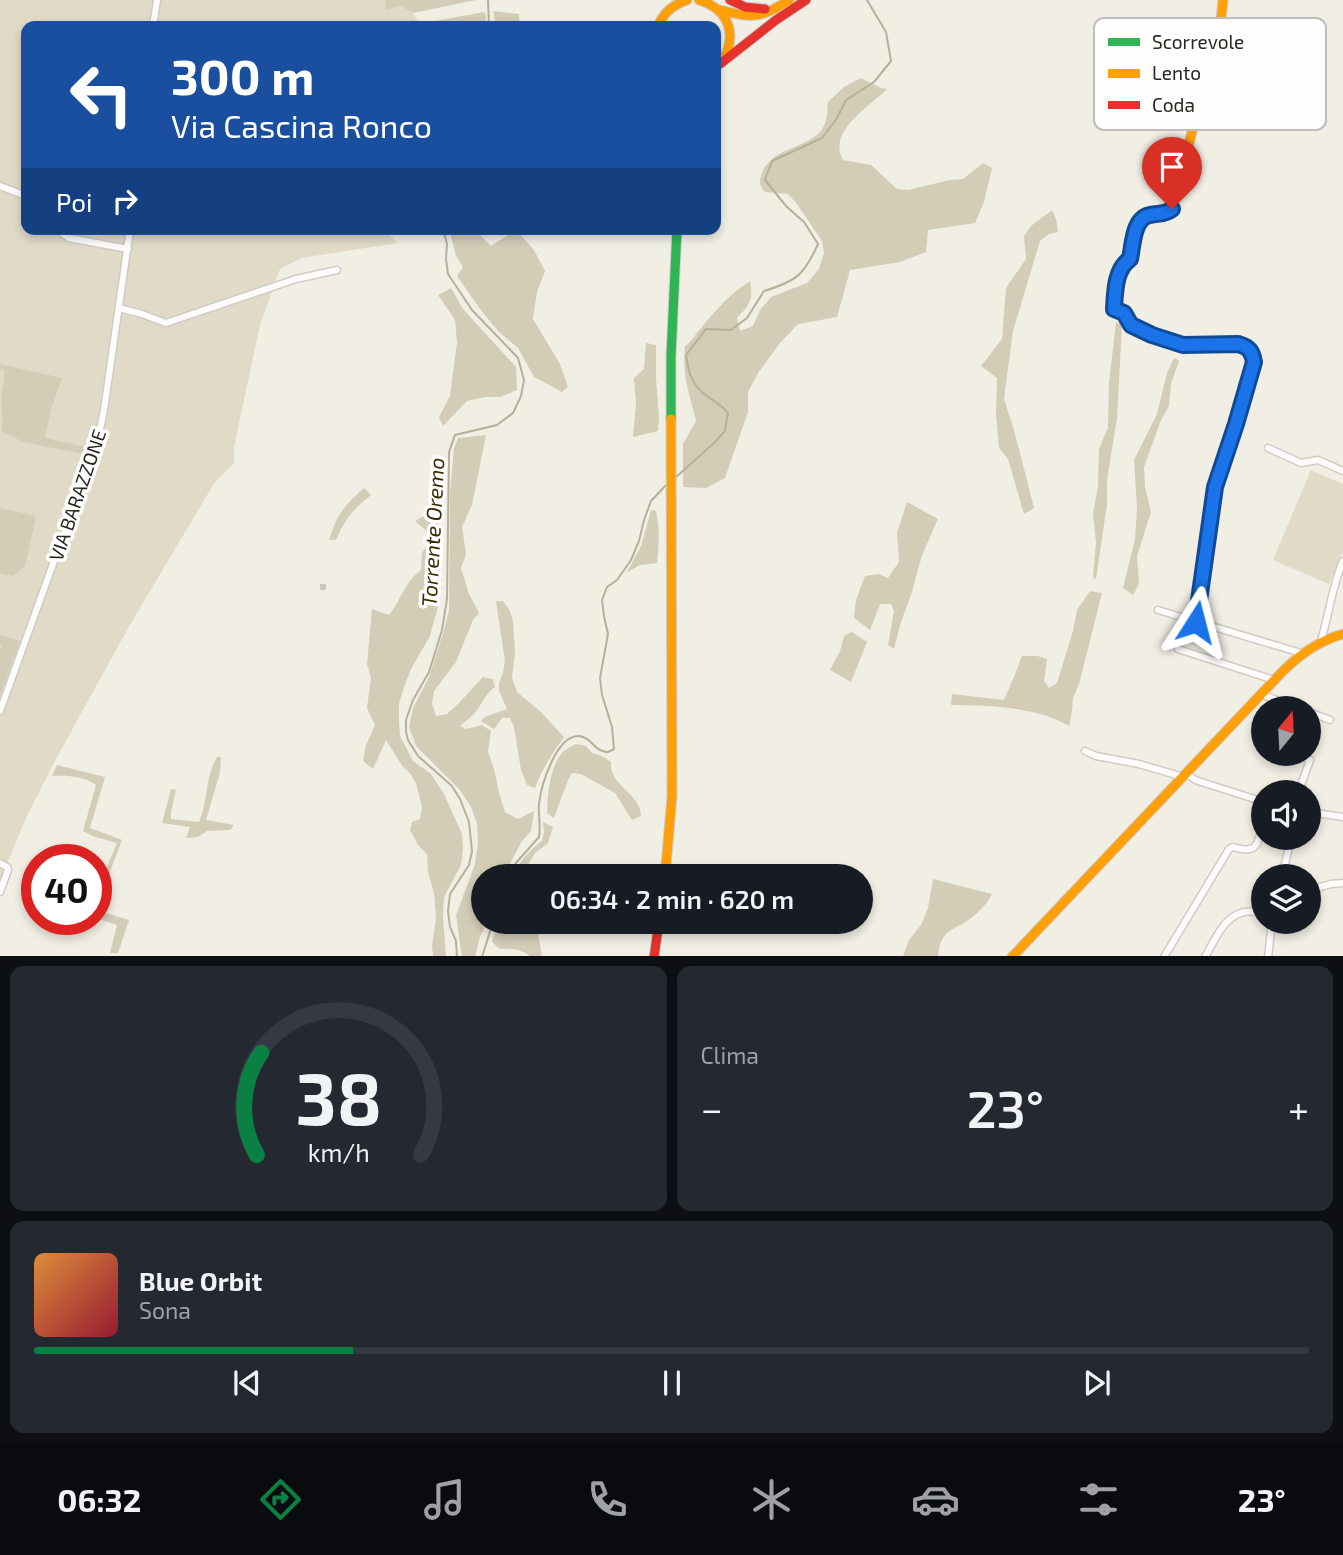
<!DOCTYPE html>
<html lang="it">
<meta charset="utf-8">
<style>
body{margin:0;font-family:"Exo 2",sans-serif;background:#242831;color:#f1f3f6;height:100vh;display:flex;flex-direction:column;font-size:26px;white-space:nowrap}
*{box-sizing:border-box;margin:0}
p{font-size:23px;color:#9ea1a6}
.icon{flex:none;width:38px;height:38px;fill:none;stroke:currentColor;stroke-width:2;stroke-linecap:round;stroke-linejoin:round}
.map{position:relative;height:956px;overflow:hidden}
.details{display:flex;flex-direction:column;gap:10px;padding:10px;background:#0d0f14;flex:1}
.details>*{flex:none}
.hud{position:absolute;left:21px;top:21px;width:700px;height:214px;border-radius:14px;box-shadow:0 4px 10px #0003;background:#1a4fa0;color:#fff;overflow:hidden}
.needle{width:46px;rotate:18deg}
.fabs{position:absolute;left:1251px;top:696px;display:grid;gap:14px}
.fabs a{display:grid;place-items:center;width:70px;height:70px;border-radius:50%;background:#171b24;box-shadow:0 4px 10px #0003;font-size:35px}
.speed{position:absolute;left:21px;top:844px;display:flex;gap:14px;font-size:35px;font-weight:700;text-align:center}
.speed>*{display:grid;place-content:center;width:91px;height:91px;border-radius:50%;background:#171b24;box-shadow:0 4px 10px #0003;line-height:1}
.speed .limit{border:10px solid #d22;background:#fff;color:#111}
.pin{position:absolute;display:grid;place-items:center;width:60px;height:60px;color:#fff;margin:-72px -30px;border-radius:50% 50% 50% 0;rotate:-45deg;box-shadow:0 0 7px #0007}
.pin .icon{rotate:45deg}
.me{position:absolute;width:77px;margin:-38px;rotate:9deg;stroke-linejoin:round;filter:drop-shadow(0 0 5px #0008)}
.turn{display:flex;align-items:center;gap:24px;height:147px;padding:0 35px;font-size:32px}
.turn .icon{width:91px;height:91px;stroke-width:2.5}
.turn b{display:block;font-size:49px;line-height:60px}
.then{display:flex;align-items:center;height:66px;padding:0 35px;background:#0003;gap:14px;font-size:26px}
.big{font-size:52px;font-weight:600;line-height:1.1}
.details .widget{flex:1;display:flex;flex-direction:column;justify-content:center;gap:10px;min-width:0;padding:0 24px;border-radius:14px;background:#242831}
.details .dial{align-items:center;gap:0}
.dial svg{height:182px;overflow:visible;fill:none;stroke:#363941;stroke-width:7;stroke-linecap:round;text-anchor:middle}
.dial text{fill:#f1f3f6;stroke:none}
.song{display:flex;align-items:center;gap:21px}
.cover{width:84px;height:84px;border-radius:10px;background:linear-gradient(135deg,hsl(30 70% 55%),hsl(350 70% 35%))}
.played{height:7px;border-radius:4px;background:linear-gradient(90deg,#0b8043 25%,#363941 25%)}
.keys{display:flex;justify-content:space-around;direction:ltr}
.heat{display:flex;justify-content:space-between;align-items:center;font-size:38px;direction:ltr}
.details .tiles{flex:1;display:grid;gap:10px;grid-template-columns:1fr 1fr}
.widget:last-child{grid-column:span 2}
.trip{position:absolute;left:471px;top:864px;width:402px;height:70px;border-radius:35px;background:#171b24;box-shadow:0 4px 10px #0003;font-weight:600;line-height:70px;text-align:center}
.dock{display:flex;height:112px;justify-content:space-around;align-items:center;background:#090b0e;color:#9ea1a6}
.dock .icon{width:49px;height:49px}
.dock .active{color:#0b8043}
.dock b{font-size:32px;color:#f1f3f6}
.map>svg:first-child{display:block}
</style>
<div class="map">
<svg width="1343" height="957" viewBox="0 0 1343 957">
<rect width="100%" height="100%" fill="#f1eee4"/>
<!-- green -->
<g fill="#e0dac7">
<polygon points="0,0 398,0 401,6 413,13 419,24 417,26 26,26 26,229 383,229 398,243 301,258 280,269 260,325 234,447 234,463 215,482 131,623 57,757 28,814 0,879"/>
<polygon points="1311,470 1343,484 1343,551 1329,584 1273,560"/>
</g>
<!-- forest -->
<g fill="#d3ccb7">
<polygon points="386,0 476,0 413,13 401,6 385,10"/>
<polygon points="493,11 519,14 520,26 496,26"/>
<polygon points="484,12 486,16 485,26 417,26 419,24"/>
<path d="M861,78L881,88L887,89C869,107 827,131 843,160L871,165L897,189L908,190L950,180L963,179L983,163L992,168L984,202L975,223L928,230L926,252L900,262L850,270L837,317L798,324L780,343L758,373L748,392V412L725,478L706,488L683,487V444L696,421C689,391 682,377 685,346L690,342C708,319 725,297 750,281C754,299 749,306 737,318L740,331L753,326L760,310L771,297L807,283L819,269L824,253L822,241L797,204L788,194L765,192C759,186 759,181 762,173C772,148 803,149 819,133C828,124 827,113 828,102L844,87Z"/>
<polygon points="1052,210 1056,219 1058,232 1049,234 1040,241 1013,331 1004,399 1014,430 1034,508 1024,514 1008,459 999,448 996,414 997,378 981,366 1002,339 1006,288 1026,259 1024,236 1031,226"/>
<polygon points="449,229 474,229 491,246 516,230 534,250 545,271 537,292 533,319 560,364 568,387 562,392 534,377 518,348 498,331 480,309 457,276 463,267 456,256"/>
<polygon points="451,288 463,309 516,367 517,390 500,397 485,397 467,401 443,426 439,417 450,396 457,343 455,320 438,295"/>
<polygon points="1116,322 1122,325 1117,418 1107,480 1107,504 1096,579 1093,578 1096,542 1093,514 1098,486 1099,449 1108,428 1109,383"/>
<polygon points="646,343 656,345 656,379 659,418 658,431 633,437 636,403 634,378 644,369"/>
<polygon points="1174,358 1179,361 1171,384 1169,406 1161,420 1144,467 1145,487 1151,512 1137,556 1139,584 1133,595 1123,588 1135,539 1137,507 1134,460 1157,414 1167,373"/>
<path d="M0,364L62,378L51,409L45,438L90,448L88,455L24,442L2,432C3,419 1,406 2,392C3,384 6,378 4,370L0,369Z"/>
<path d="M486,435L472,505L462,527L466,554L461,568L469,594L479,613L473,620L456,662L434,691L432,704L436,716L447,714L459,703L483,677L493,679L495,687C486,693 481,706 473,715C469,719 464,722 460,726L466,729L482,725L491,731L488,751L495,773L499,793L505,812L518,819L534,811L531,831L522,841L503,877H483V922H487L480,937L475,956L462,957L456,915L475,864L478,843L477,824L472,809L460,790L416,746L409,727L413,708L429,677L444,630L449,610L450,493L454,448L458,438Z"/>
<path d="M364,488L371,495C353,509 345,519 336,540H329C338,513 343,507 364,488Z"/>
<path d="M431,492L439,495L437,542L441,586L437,610L430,636L411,669L404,687L399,704V721L400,736L413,761L431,774L444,794L462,834L463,848L461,865L444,897L443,916L446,957L433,956L432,946L436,918L434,893L428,872L427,854L418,845L410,830L412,822L420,819L422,807L416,783L410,773L403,767L386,740L373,769L363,761L366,745L375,725L367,708L371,677L367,664L372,609L389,615C402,599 403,584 421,570L422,553L430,541V534L415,521L429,513Z"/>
<polygon points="907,502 938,519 922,555 912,592 901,622 894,649 888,645 894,611 891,604 880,604 870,630 854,618 856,600 865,576 879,574 888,578 899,562 897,533"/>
<polygon points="0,508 36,516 25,566 13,576 0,573"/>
<path d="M651,510L656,511C660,528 659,545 657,563L640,565L627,572L641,546Z"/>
<path d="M1090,591L1102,593L1079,684L1073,698L1072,711L1069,726C1037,707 987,705 951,705L952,694L1004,700L1014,677L1022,656H1037L1047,659L1044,681L1049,688L1057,683L1073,631L1077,610Z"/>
<path d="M496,601H503L510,611L513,621L515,652L512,678L517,692L541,712L564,737C552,754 542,769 535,788L527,785L521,770L514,727L510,718H502L494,729L481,721L485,717L507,709L499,691V683L503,673L505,661Z"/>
<polygon points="852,632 867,642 851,682 830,670 840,651 844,636"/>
<polygon points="0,635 20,641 0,696 0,651 2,645 0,645"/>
<path d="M576,744L586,746L592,753L604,757L611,762C611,766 611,770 613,774C620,790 640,796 641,816L632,820L615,793L581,774L572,773L568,780L554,818L547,813C548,793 549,769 562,753C565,749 571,747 576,744Z"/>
<path d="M217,757H221L220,772L206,820L234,825L230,830L207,831L198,837L186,838L190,827L162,823L171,789L176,790L171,812V819L199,822C209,799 204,780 217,757Z"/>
<path d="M57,765L105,777L90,828L122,840L96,909V893L117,843L92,836L83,831L96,785C84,776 66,775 52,776Z"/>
<path d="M543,822L553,827L548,843L535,853L521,877H513C518,862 530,850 542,841L544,832Z"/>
<path d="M933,879L992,894C986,906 975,916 964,923C955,928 947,930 942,940C939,945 939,951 938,956H903L909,940L921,925L928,908Z"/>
<polygon points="96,910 129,920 118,953 110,953 117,925 96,918"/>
<path d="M497,922H514L525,932L538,934L542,956H530C521,949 512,948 500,949L492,942Z"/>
</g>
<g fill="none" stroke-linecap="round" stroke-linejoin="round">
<!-- stream -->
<g stroke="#b7b098" stroke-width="2">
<polyline points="488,0 489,26"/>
<polyline points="443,229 447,244 446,259 448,274 472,310 518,358 524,380 521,396 513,413 497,425 455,435 449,452 447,599 442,630 429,672 413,700 406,720 406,732 408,740 418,756 452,786 460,799 469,822 472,851 469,865 450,894 448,911 450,927 456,941 457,957"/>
<path d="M675,478L714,443L725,431L728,413C719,402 710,400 701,391C690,381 688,369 686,355L706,329L731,330L747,318L764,291C797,281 804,275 818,244L804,222L786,206L765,180L772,161L822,138L836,120L846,100L874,82L891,61L886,32L867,0"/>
<path d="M510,877L515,864L539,837C541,826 538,815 539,804C541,786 556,735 579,736C588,737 592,744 598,749C600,750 606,752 608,752L614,749L612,727L602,695L600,678L608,634L604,616L602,600L607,587L617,580L631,560L639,541L644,520L651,501L668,483"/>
<polyline points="482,957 493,922"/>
</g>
<!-- street-tunnel -->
<polyline stroke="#c9c6bd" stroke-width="6" stroke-dasharray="6 3" stroke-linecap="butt" points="323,584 323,591"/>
<defs>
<g id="street">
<polyline points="153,26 157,0"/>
<polyline points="0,186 26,196"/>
<polyline points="64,229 63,234 69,238 128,249"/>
<polyline points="119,308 142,314 166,323 296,279 337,270"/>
<polyline points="1268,448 1301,463 1318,460 1343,471"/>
<polyline points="1158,610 1301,653"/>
<path d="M1321,641C1329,614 1332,587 1343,561"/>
<polyline points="1178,649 1274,680"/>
<polyline points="1261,694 1299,709"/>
<polyline points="0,711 98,439 104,410 130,229"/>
<polyline points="1309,712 1330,720"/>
<polyline points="1085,751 1096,756 1139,764 1183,777"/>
<polyline points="1292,754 1310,760 1298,793"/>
<polyline points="1186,773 1195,780 1264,802"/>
<polyline points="1309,812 1343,817"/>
<polyline points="0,863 7,867 8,870 0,892"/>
<polyline points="1282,877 1291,838"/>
<polyline points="1309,890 1331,884 1343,883"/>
<path d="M1164,957L1229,849L1233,847C1261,856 1258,840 1264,818"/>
<path d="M1205,957C1214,942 1223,918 1241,913C1248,910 1256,912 1264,913"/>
<polyline points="1268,957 1272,922"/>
</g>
<polyline id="fast" points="671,419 671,356 677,229"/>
<g id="slow">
<path d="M699,0C728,9 738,33 723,60"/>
<path d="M720,10C752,18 761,19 789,0"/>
<path d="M658,26C664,12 673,5 687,0"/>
<path d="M1130,256C1133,242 1133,221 1149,215C1157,213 1164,213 1172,209L1221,20L1223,0"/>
<polyline points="665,877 672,796 671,419"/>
<path d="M1012,957L1284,670C1302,653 1319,641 1343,634"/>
</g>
<g id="jam">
<polyline points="730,0 745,7 765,9"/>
<polyline points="720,64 776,20 806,0"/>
<polyline points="1130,256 1119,275 1114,309 1124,313 1131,325 1152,335 1183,345 1238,344 1249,348 1253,354 1254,362 1236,424 1215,487 1196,622"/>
<polyline points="654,957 659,922"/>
</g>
</defs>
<!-- street casing -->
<use href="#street" stroke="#ceccc4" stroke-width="9"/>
<!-- fast casing -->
<use href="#fast" stroke="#ceccc4" stroke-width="11"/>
<!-- slow casing -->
<use href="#slow" stroke="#ceccc4" stroke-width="11"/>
<!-- jam casing -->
<use href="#jam" stroke="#ceccc4" stroke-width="11"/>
<!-- street -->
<use href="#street" stroke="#fdfcfb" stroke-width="6"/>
<!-- fast -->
<use href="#fast" stroke="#30b455" stroke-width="9"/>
<!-- slow -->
<use href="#slow" stroke="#ff9f0a" stroke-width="9"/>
<!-- jam -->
<use href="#jam" stroke="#e5322d" stroke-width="9"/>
</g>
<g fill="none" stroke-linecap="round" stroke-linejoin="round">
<defs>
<path id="route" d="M1172,209C1165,215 1158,213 1150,215C1133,218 1133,245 1130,259C1115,269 1115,292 1114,309L1124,313L1131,325L1152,335L1183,345L1238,344C1249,347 1252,351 1254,362L1236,424L1215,487L1196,622"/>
</defs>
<!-- route casing -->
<use href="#route" stroke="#114b97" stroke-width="18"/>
<!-- route -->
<use href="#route" stroke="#1a73e8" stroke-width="12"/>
</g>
<g text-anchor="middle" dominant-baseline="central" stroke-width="7" stroke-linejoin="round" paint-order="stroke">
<!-- street labels -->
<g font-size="19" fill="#29261f" stroke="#fefefe">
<text transform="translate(77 495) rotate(-71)">VIA BARAZZONE</text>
</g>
<!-- water labels -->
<g font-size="21" font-style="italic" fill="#372b02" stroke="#fefefe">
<text transform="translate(432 532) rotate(-87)">Torrente Oremo</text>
</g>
</g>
<!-- legend -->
<rect x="1094" y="18" width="232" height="112" rx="10" fill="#fefefe" stroke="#bebdbb" stroke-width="2"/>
<rect x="1108" y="38" width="32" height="8" fill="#30b455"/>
<rect x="1108" y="69" width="32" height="9" fill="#ff9f0a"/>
<rect x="1108" y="101" width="32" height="8" fill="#e5322d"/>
<g font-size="19" fill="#29261f">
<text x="1152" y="49">Scorrevole</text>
<text x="1152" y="80">Lento</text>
<text x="1152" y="112">Coda</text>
</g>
</svg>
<div class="fabs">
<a><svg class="needle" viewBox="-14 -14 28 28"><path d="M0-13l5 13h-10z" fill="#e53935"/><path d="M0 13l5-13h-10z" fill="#9ea1a6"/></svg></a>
<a><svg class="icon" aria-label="sound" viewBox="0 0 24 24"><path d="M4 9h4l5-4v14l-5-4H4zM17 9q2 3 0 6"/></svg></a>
<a><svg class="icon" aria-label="layers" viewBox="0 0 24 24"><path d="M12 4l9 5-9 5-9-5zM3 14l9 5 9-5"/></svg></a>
</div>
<div class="speed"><div class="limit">40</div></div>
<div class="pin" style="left:1172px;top:209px;background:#d93025"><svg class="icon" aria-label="arrive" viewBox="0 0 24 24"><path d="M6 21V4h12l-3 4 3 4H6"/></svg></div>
<svg class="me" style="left:1196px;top:622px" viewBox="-20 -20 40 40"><path d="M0-17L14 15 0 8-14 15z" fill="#1a73e8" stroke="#fff" stroke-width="4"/></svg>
<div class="trip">06:34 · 2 min · 620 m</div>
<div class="hud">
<div class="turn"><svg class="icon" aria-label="left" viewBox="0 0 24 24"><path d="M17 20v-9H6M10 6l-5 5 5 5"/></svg><div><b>300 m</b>Via Cascina Ronco</div></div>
<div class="then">Poi<svg class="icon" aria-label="right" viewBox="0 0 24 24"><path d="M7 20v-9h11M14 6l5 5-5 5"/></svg></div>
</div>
</div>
<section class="details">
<div class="tiles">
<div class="widget dial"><svg viewBox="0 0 100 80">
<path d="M14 69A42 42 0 1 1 86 69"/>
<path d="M14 69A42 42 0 0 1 16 24" stroke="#0b8043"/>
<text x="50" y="56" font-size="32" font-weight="700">38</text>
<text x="50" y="72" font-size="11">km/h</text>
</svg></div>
<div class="widget"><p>Clima</p>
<div class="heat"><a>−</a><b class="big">23°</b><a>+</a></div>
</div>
<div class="widget">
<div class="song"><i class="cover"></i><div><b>Blue Orbit</b><p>Sona</p></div></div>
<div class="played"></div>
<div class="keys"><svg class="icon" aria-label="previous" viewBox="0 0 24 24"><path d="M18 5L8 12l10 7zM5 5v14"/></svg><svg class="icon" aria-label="pause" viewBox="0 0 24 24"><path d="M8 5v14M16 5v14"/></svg><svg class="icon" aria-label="next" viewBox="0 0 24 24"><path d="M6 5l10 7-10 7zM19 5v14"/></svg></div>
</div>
</div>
</section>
<nav class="dock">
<b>06:32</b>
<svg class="icon active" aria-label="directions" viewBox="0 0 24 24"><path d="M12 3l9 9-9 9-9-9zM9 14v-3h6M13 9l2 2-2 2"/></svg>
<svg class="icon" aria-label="music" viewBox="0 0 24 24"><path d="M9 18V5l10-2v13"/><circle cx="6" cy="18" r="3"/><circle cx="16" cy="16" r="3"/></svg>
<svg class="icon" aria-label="phone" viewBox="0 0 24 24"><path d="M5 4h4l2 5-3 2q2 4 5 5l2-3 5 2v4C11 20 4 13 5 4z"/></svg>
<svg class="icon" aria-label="climate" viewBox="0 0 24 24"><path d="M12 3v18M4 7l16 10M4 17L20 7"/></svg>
<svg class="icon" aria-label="car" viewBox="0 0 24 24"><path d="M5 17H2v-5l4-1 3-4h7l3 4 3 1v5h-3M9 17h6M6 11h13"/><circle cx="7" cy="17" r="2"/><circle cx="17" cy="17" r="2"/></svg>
<svg class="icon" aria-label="filters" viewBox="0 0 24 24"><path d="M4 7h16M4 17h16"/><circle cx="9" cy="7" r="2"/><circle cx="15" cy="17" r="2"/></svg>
<b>23°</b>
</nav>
